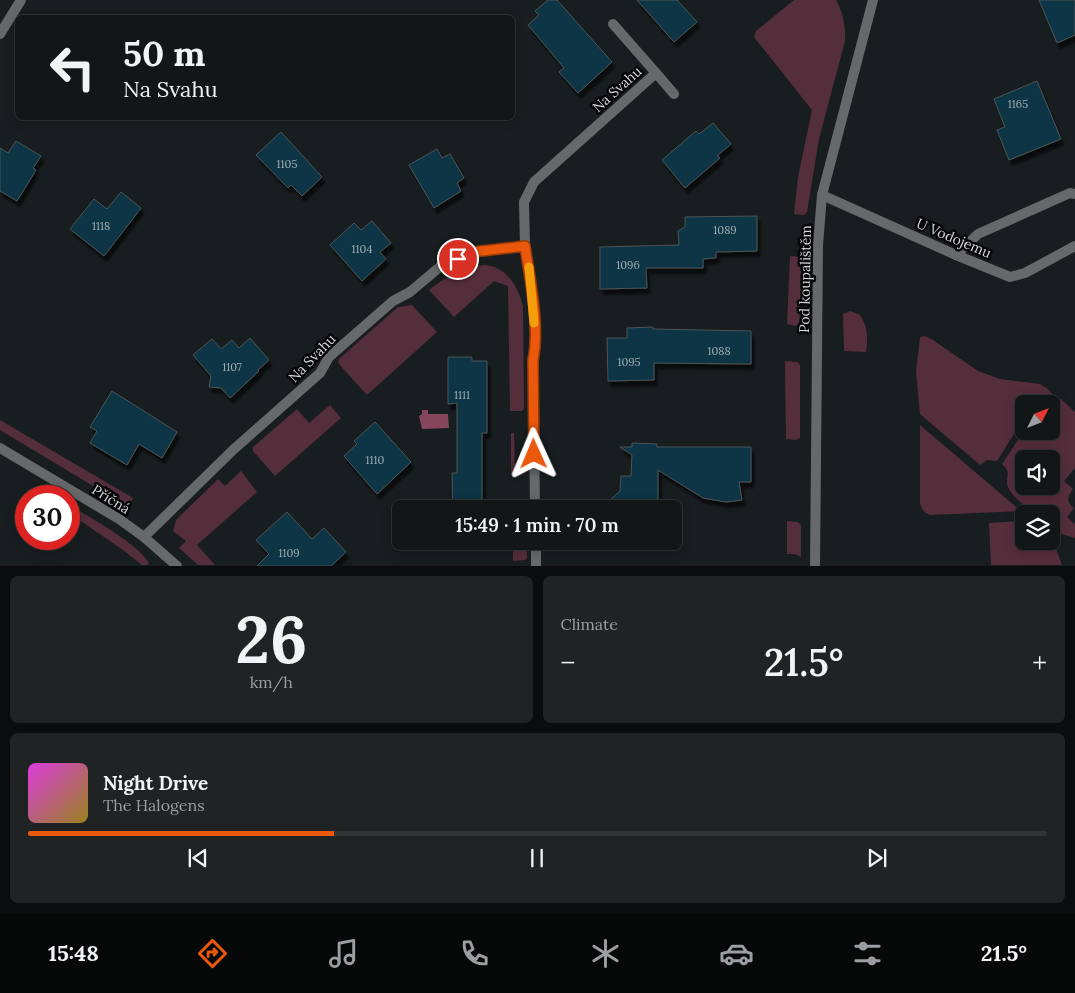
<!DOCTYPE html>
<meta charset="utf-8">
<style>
body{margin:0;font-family:Lora,serif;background:#1f2324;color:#f1f3f6;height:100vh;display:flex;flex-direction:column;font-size:19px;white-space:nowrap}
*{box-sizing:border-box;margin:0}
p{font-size:16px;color:#9c9fa1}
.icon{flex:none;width:28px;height:28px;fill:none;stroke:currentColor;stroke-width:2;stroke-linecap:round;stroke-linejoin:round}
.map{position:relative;height:566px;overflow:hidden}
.sheet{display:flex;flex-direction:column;gap:10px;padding:10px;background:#0a0c0d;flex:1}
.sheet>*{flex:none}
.guide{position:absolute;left:15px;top:15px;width:500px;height:105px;border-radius:8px;box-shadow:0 2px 12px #0003,0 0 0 1px #313536;background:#121617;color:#f1f3f6;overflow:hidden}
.needle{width:32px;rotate:48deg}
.tools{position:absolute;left:1015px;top:395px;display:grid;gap:10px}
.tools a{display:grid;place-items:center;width:45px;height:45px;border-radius:8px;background:#121617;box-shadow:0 2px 12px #0003,0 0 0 1px #313536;font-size:25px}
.speed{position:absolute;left:15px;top:485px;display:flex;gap:10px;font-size:25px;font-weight:700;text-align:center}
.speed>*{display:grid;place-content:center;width:65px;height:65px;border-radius:50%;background:#121617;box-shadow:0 2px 12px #0003,0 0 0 1px #313536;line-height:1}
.speed .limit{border:8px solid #d22;background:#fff;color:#111}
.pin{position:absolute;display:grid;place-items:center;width:42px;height:42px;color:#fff;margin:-21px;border:2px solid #fff;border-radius:50%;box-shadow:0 1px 5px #0007}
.me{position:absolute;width:55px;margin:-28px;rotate:359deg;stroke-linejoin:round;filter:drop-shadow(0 0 4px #0008)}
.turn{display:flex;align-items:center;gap:18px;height:105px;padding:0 25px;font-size:22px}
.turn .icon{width:65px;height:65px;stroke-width:2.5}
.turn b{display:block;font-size:35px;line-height:42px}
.big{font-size:38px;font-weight:600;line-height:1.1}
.sheet .card{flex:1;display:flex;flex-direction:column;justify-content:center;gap:8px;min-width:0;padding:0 18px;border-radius:8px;background:#1f2324}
.sheet .dial{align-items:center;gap:0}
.dial b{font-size:65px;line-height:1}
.song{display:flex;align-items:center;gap:15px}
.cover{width:60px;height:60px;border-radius:8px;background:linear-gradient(135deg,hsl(300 70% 55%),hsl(50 70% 35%))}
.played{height:5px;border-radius:2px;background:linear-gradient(90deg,#ea580c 30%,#313536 30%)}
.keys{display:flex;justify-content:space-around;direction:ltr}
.heat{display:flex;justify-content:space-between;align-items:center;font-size:28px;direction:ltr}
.sheet .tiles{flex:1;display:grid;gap:10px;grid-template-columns:1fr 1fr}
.card:last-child{grid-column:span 2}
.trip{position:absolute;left:392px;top:500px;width:290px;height:50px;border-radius:8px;background:#121617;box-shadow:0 2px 12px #0003,0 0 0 1px #313536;font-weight:600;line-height:50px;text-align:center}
.dock{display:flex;height:80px;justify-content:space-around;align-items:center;background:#070909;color:#9c9fa1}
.dock .icon{width:35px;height:35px}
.dock .on{color:#ea580c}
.dock b{font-size:22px;color:#f1f3f6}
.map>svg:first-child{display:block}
</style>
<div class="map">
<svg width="1075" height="566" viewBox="0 0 1075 566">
<defs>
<filter id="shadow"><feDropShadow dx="3" dy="5.5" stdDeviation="1" flood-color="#0009"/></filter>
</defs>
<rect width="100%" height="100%" fill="#181d1f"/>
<!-- green -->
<g fill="#552e3b" fill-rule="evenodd">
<path d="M794,0H836C843,13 846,26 845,41L819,139L807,212L804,215L794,214L798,177L812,110L754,37L756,31Z"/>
<polygon points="790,256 800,257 804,261 799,322 796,326 787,324"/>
<path d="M486,265C508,268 519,288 523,307L524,408L522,411H510L508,286L494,281L454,317L429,290C445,277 466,266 486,265Z"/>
<polygon points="412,305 437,332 367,395 338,363 339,359 398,307"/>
<path d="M850,311L860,315C868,327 868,338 866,352L844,351L843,314Z"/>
<polygon points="925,336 933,340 978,371 1000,379 1040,384 1048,389 1054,396 1036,404 1024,404 1024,418 997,461 987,460 980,465 920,414 916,371 920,337"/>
<polygon points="785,361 797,362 800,365 800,438 796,440 786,439"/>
<path d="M1061,399L1075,412V468L1064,481L1073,489C1068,496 1065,502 1074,508L1067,517L1075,524V538L1054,532L1051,529V514H1034C1026,506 1012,497 1008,487C1004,477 1013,474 1002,464L1024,431H1051V404ZM1024,459H1051V486H1024Z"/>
<polygon points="330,405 341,418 275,476 253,451 253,447 297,409 309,423"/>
<polygon points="0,420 133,498 128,507 0,430"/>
<path d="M920,425L1021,511L930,515C924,513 922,509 920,503Z"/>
<polygon points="511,433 514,433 515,472 511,474"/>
<polygon points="241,471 257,492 197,545 215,565 198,565 179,548 186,541 173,531 176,520 218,479 225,486"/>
<path d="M71,506C91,518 138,544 149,563L147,565H142L123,550L69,513Z"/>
<polygon points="787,521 798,522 801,525 801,557 795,554 787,554"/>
<polygon points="1024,521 1024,541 1051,541 1051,540 1055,546 1062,565 991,565 989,523"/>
<polygon points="513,541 527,541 527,558 525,560 513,561"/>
</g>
<!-- water -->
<polygon fill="#86465b" points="422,410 428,410 428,414 448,414 449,428 422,429 419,416 422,414"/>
<!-- building -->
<g fill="#083444" stroke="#4f5456" filter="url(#shadow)">
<polygon points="548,0 557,0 612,62 578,93 559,72 564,68 528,25 539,15 535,11"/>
<polygon points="637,0 677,0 697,22 674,42"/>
<polygon points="1039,0 1075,0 1075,35 1057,43"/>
<polygon points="1037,81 1061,139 1009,160 997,130 1005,127 994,99"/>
<polygon points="713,123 731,144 717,156 720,158 685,188 662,160 696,131 699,134"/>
<polygon points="281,132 322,177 302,196 291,185 288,188 256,155"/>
<polygon points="16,141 41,156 33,168 36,170 17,201 0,191 0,148 8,153"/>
<polygon points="437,149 442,158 450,154 464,178 457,183 461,191 434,208 409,165"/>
<polygon points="121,192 141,208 104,256 70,229 94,199 107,209"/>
<polygon points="757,216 757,251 716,252 716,258 703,259 703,268 646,268 647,288 600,289 600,247 679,245 678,231 685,227 685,217"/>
<polygon points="372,221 391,243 380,252 386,259 362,281 330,245 354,223 361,230"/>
<polygon points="653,327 653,329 751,331 751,364 654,363 654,380 608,381 607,338 627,338 627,328"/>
<polygon points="250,338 269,360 258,370 259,371 230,398 221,388 209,387 211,376 193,355 212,339 221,349 232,340 239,348"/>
<polygon points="448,357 472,357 472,361 487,361 487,433 482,433 482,509 453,509 452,473 457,473 457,403 448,404"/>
<polygon points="112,391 177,432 162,458 139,444 127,465 90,443 97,431 90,427"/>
<polygon points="375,422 411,462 377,494 344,456 357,444 354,441"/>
<polygon points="632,443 657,444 657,447 751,447 751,482 739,482 742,500 726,502 703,498 658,470 658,509 600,509 620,491 621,476 631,476 632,455 620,447 632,447"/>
<polygon points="287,512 312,539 324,528 346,552 331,566 257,566 269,554 256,540"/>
</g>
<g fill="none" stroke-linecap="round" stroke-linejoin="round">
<!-- street -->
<g stroke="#66696a" stroke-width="10">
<polyline points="613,24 656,73"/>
<polyline points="0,34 21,0"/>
<polyline points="822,195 956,255 1010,277 1025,273 1075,246"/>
<polyline points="956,255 978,234 1070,193 1075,194"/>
<polyline points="0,448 119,519 144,537 177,566"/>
<polyline points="535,509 533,360 536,345 532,292 525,246 524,202 534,182 656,73 674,94"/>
<polyline points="144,537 234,449 320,373 329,357 393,301 410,292 442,265 473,252 525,246"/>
<polyline points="536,541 536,566"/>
<polyline points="815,566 818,245 822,195 873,0"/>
</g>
</g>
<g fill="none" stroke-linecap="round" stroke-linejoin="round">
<defs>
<path id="route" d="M458,259L473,252L525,246C530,280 540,326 533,360L534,454"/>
</defs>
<!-- route casing -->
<use href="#route" stroke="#983908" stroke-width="12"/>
<!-- route -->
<use href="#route" stroke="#ea580c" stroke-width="9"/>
<!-- slow -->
<polyline stroke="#f59e0b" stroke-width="9" points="529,267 534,323"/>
</g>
<g text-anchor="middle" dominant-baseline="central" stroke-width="5" stroke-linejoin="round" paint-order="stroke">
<!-- number labels -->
<g font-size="11" fill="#a1aeb4">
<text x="1018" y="104">1165</text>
<text x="287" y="164">1105</text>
<text x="101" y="226">1118</text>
<text x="725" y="230">1089</text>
<text x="362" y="249">1104</text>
<text x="628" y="265">1096</text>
<text x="719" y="351">1088</text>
<text x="629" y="362">1095</text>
<text x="232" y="367">1107</text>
<text x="462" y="395">1111</text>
<text x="375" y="460">1110</text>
<text x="289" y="553">1109</text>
</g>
<!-- street labels -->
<g font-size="14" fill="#d4d7d9" stroke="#060708">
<text transform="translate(617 89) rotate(-42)">Na Svahu</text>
<text transform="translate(954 238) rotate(23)">U Vodojemu</text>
<text transform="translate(805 279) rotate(-89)">Pod koupalištěm</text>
<text transform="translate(312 358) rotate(-46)">Na Svahu</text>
<text transform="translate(111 499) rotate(32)">Příčná</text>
</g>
</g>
</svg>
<div class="tools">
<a><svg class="needle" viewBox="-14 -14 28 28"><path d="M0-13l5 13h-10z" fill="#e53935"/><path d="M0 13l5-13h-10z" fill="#9c9fa1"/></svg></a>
<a><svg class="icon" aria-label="sound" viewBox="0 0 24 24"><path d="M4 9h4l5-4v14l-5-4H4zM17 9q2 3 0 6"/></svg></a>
<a><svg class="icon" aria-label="layers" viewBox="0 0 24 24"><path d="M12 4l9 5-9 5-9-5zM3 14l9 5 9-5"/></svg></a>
</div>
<div class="speed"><div class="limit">30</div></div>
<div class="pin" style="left:458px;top:259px;background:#d93025"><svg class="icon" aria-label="arrive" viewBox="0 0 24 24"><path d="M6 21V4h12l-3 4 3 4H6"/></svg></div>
<svg class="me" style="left:534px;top:454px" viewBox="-20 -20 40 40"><path d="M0-17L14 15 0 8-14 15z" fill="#ea580c" stroke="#fff" stroke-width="4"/></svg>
<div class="trip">15:49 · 1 min · 70 m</div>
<div class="guide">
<div class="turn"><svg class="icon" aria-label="left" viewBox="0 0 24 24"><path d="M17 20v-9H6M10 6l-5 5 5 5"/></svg><div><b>50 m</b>Na Svahu</div></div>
</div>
</div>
<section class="sheet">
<div class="tiles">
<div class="card dial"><b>26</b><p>km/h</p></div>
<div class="card"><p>Climate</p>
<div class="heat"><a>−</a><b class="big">21.5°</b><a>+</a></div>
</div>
<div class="card">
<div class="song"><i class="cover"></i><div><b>Night Drive</b><p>The Halogens</p></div></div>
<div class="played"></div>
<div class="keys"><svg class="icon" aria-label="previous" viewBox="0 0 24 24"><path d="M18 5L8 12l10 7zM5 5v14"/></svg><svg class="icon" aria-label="pause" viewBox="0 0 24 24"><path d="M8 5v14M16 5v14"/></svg><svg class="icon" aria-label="next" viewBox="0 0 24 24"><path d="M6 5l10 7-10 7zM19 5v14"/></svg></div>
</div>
</div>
</section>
<nav class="dock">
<b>15:48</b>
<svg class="icon on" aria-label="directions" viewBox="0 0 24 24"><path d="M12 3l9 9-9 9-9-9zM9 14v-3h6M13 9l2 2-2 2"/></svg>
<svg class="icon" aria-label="music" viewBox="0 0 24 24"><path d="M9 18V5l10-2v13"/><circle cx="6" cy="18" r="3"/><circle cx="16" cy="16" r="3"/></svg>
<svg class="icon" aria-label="phone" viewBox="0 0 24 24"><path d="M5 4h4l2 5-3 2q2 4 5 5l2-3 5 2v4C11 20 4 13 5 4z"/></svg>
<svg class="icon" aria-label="climate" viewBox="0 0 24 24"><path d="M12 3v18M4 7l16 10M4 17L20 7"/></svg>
<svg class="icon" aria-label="car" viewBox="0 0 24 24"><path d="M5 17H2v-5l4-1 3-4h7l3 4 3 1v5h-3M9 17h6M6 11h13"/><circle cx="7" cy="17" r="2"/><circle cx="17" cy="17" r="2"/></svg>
<svg class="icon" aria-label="filters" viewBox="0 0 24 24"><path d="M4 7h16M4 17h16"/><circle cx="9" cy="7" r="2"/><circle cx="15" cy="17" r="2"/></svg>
<b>21.5°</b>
</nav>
